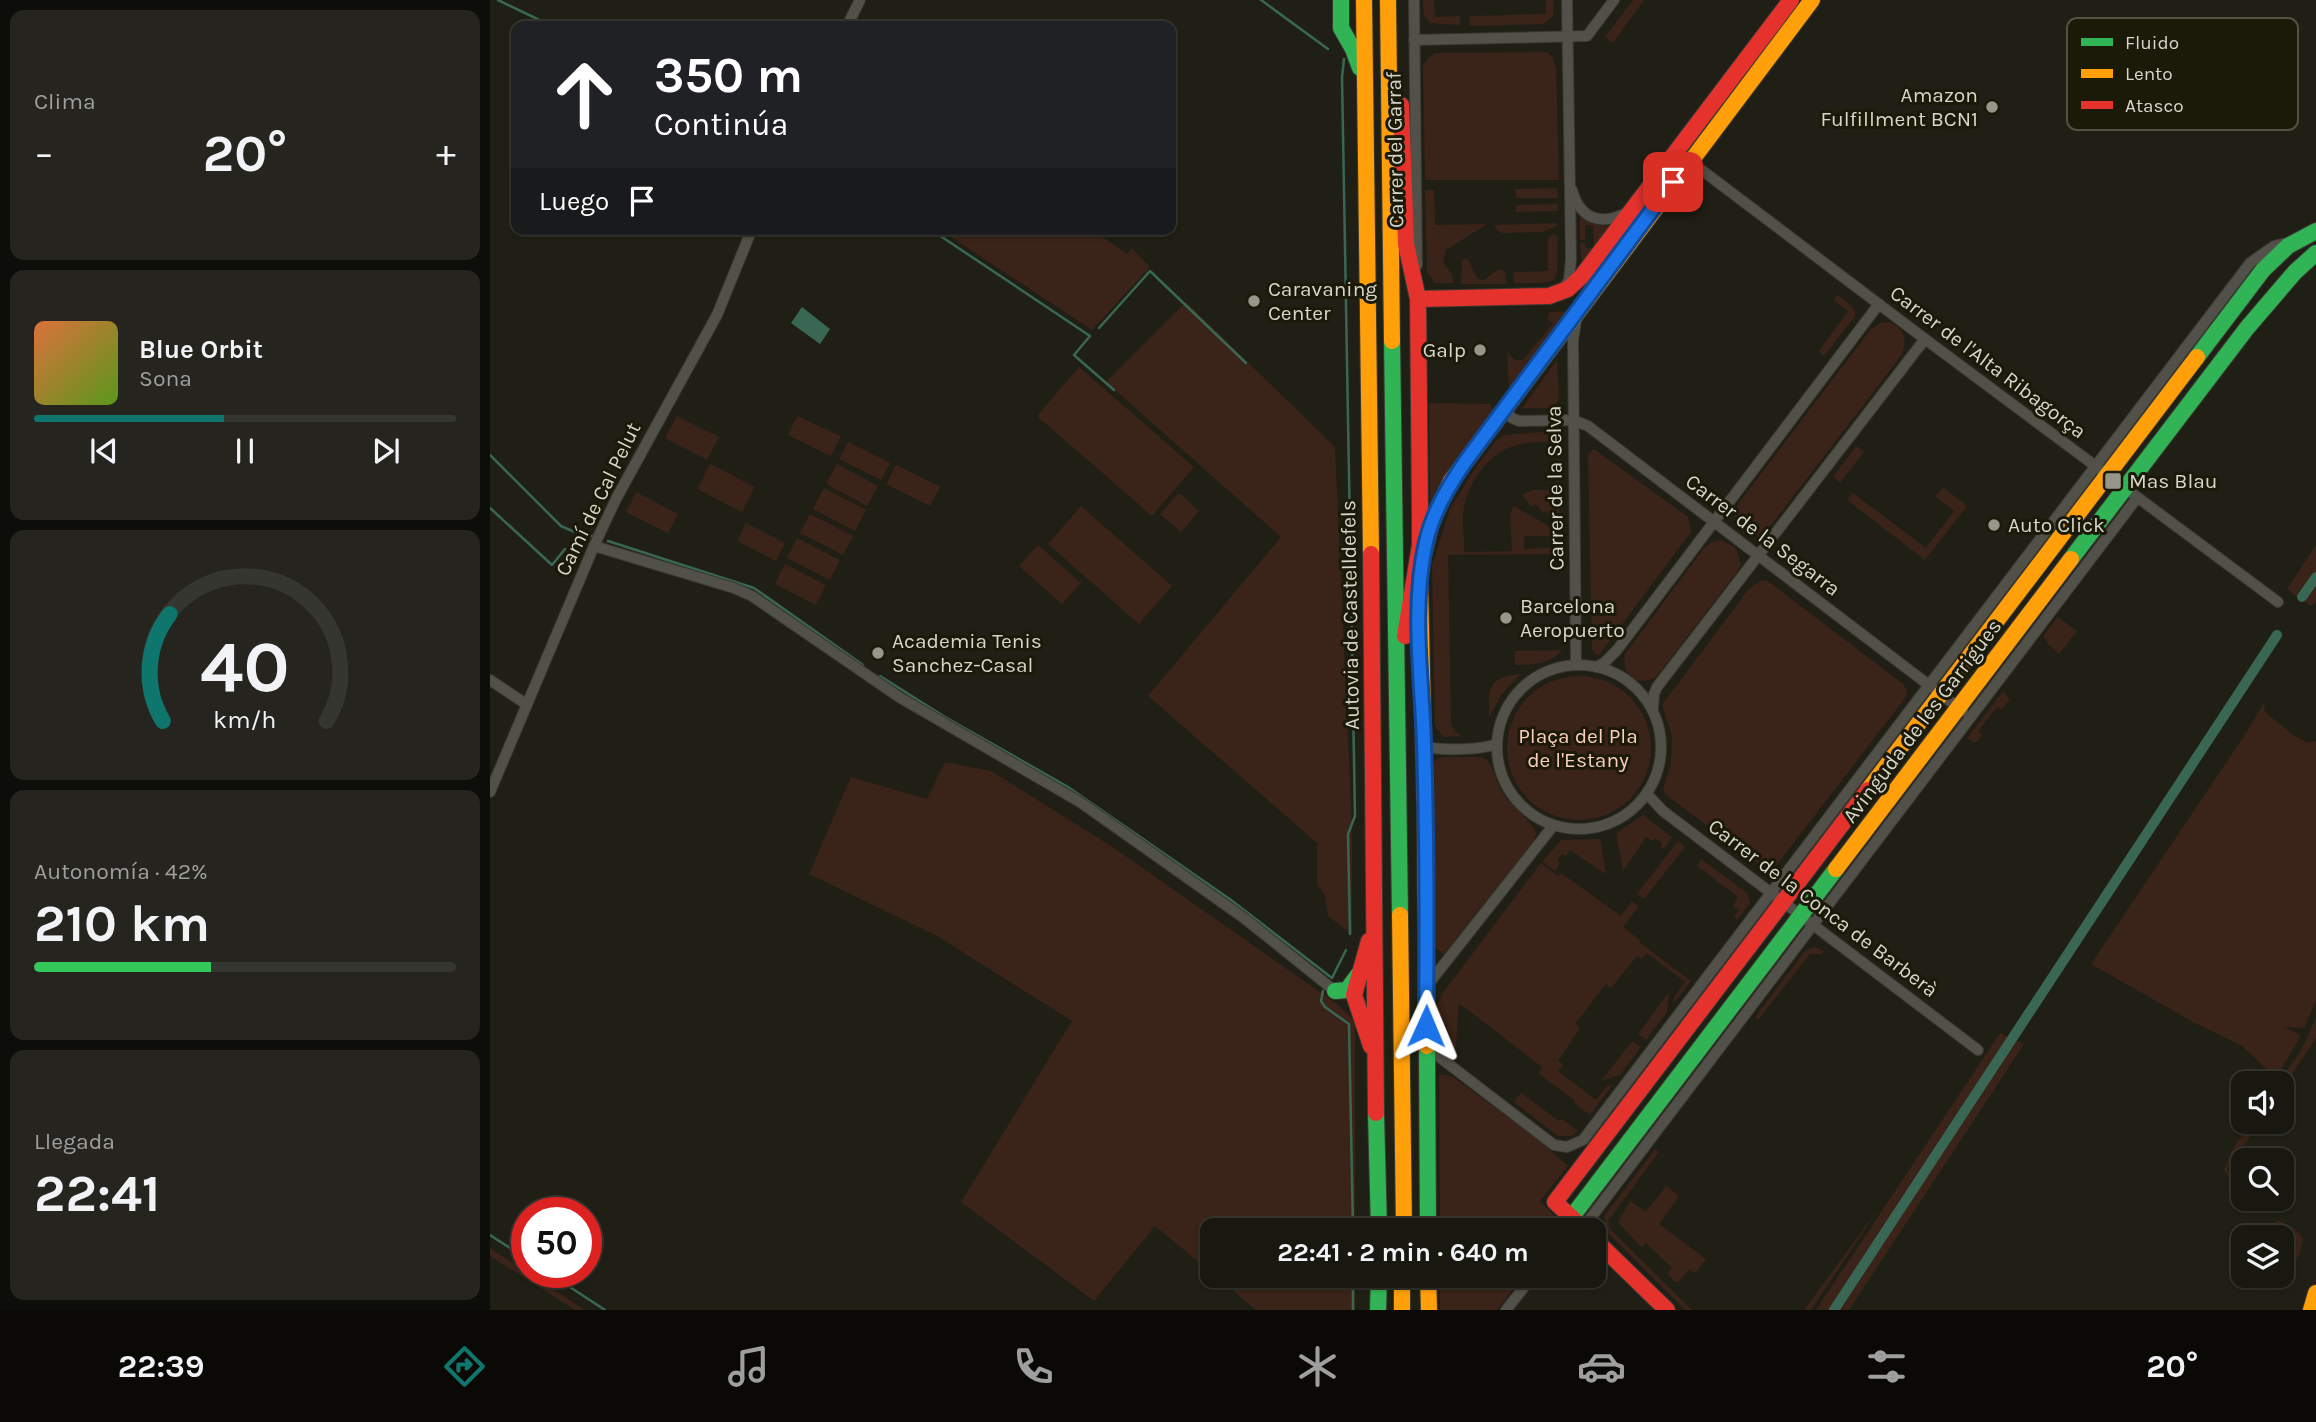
<!DOCTYPE html>
<html lang="es">
<meta charset="utf-8">
<style>
body{margin:0;font-family:Karla,sans-serif;background:#25241e;color:#f1f3f6;height:100vh;display:flex;flex-direction:column;font-size:26px;white-space:nowrap}
*{box-sizing:border-box;margin:0}
p{font-size:23px;color:#9f9f9f}
.icon{flex:none;width:38px;height:38px;fill:none;stroke:currentColor;stroke-width:2;stroke-linecap:round;stroke-linejoin:round}
.map{position:relative;flex:1;overflow:hidden}
.drawer{display:flex;flex-direction:column;gap:10px;padding:10px;background:#0d0d09;width:490px}
.drawer>*{flex:none}
.top-card{position:absolute;left:21px;top:21px;width:665px;height:214px;border-radius:14px;box-shadow:0 2px 5px #0004,0 0 0 2px #363630;background:#202124;color:#fff;overflow:hidden}
.controls{position:absolute;left:1741px;top:1071px;display:grid;gap:14px}
.controls a{display:grid;place-items:center;width:63px;height:63px;border-radius:14px;background:#181710;box-shadow:0 2px 5px #0004,0 0 0 2px #363630;font-size:35px}
.speed{position:absolute;left:21px;top:1197px;display:flex;gap:14px;font-size:35px;font-weight:700;text-align:center}
.speed>*{display:grid;place-content:center;width:91px;height:91px;border-radius:50%;background:#181710;box-shadow:0 2px 5px #0004,0 0 0 2px #363630;line-height:1}
.speed .limit{border:10px solid #d22;background:#fff;color:#111}
.pin{position:absolute;display:grid;place-items:center;width:60px;height:60px;color:#fff;margin:-30px;border-radius:14px;box-shadow:0 4px 10px #0006}
.me{position:absolute;width:77px;margin:-38px;rotate:1deg;stroke-linejoin:round;filter:drop-shadow(0 0 5px #0008)}
.turn{display:flex;align-items:center;gap:24px;height:147px;padding:0 28px;font-size:32px}
.turn .icon{width:91px;height:91px;stroke-width:2.5}
.turn b{display:block;font-size:49px;line-height:60px}
.then{display:flex;align-items:center;height:66px;padding:0 28px;background:#0003;gap:14px;font-size:26px}
.big{font-size:52px;font-weight:700;line-height:1.1}
.drawer .card{flex:1;display:flex;flex-direction:column;justify-content:center;gap:10px;min-width:0;padding:0 24px;border-radius:14px;background:#25241e}
.drawer .dial{align-items:center;gap:0}
.dial svg{height:182px;overflow:visible;fill:none;stroke:#363630;stroke-width:7;stroke-linecap:round;text-anchor:middle}
.dial text{fill:#f1f3f6;stroke:none}
.song{display:flex;align-items:center;gap:21px}
.cover{width:84px;height:84px;border-radius:10px;background:linear-gradient(135deg,hsl(20 70% 55%),hsl(90 70% 35%))}
.played{height:7px;border-radius:4px;background:linear-gradient(90deg,#0f766e 45%,#363630 45%)}
.keys{display:flex;justify-content:space-around;direction:ltr}
.heat{display:flex;justify-content:space-between;align-items:center;font-size:38px;direction:ltr}
.charge{height:10px;border-radius:5px;background:linear-gradient(90deg,#34c759 42%,#363630 0)}
.trip{position:absolute;left:710px;top:1218px;width:406px;height:70px;border-radius:14px;background:#181710;box-shadow:0 2px 5px #0004,0 0 0 2px #363630;font-weight:700;line-height:70px;text-align:center}
.menu{display:flex;height:112px;justify-content:space-around;align-items:center;background:#0a0906;color:#9f9f9f}
.menu .icon{width:49px;height:49px}
.menu .selected{color:#0f766e}
.menu b{font-size:32px;color:#f1f3f6}
main{display:flex;flex:1;min-height:0}
.map>svg:first-child{display:block}
</style>
<main>
<section class="drawer">
<div class="card"><p>Clima</p>
<div class="heat"><a>−</a><b class="big">20°</b><a>+</a></div>
</div>
<div class="card">
<div class="song"><i class="cover"></i><div><b>Blue Orbit</b><p>Sona</p></div></div>
<div class="played"></div>
<div class="keys"><svg class="icon" aria-label="previous" viewBox="0 0 24 24"><path d="M18 5L8 12l10 7zM5 5v14"/></svg><svg class="icon" aria-label="pause" viewBox="0 0 24 24"><path d="M8 5v14M16 5v14"/></svg><svg class="icon" aria-label="next" viewBox="0 0 24 24"><path d="M6 5l10 7-10 7zM19 5v14"/></svg></div>
</div>
<div class="card dial"><svg viewBox="0 0 100 80">
<path d="M14 69A42 42 0 1 1 86 69"/>
<path d="M14 69A42 42 0 0 1 17 22" stroke="#0f766e"/>
<text x="50" y="56" font-size="32" font-weight="700">40</text>
<text x="50" y="72" font-size="11">km/h</text>
</svg></div>
<div class="card"><p>Autonomía · 42%</p><b class="big">210 km</b><div class="charge"></div></div>
<div class="card"><p>Llegada</p><b class="big">22:41</b></div>
</section>
<div class="map">
<svg width="1826" height="1310" viewBox="0 0 1826 1310">
<rect width="100%" height="100%" fill="#201f15"/>
<!-- green -->
<g fill="#3a2318">
<polygon points="933,0 944,0 945,17 970,16 970,25 940,23 934,16"/>
<polygon points="1056,0 1064,0 1063,17 1053,24 979,26 980,16 1056,14"/>
<polygon points="1143,0 1154,0 1123,43 1115,37"/>
<polygon points="1057,52 1063,58 1066,68 1069,180 935,180 933,66 939,57 945,53"/>
<polygon points="1067,188 1068,198 1026,198 1025,189"/>
<polygon points="935,190 944,190 945,225 997,224 956,250 953,262 962,275 964,283 945,283 937,272"/>
<polygon points="1068,204 1068,211 1026,212 1026,205"/>
<polygon points="1090,217 1103,224 1119,226 1119,228 1092,264 1090,243 1095,243 1096,248 1104,248 1103,226 1095,225 1095,240 1090,240"/>
<polygon points="1067,223 1067,226 1052,232 1013,233 1009,232 1004,225"/>
<polygon points="449,229 601,229 637,254 642,248 660,267 602,330"/>
<polygon points="1064,234 1068,237 1067,273 1064,280 1053,283 1024,283 1023,272 1058,271 1058,238"/>
<polygon points="977,258 988,279 994,280 1009,269 1015,271 1016,284 971,284 972,261"/>
<polygon points="1347,295 1362,306 1365,312 1365,316 1334,356 1329,351 1358,311 1344,300"/>
<polygon points="696,302 845,447 862,826 862,935 838,916 835,896 827,883 827,843 658,696 791,537 616,382"/>
<polygon points="1081,311 1019,392 1017,351 1025,360 1033,360 1063,323 1057,319 1060,312"/>
<path d="M1398,322C1418,329 1418,345 1408,360L1275,533C1255,543 1237,524 1248,504L1381,329L1390,323Z"/>
<polygon points="1067,360 1069,399 1065,406 1058,408 1032,408"/>
<polygon points="589,367 704,467 662,516 547,416"/>
<polygon points="939,403 1001,404 1004,414 940,503"/>
<polygon points="187,416 229,437 217,460 175,438"/>
<polygon points="307,416 351,436 341,456 298,435"/>
<path d="M1064,431L1065,441C1053,442 1039,442 1027,445C996,454 977,484 973,514C972,527 975,540 974,552L1022,551L1020,514L1024,506L1067,531L1065,536H1034V549L1070,547V554L958,555L961,723L965,731L971,736L954,737L945,727L942,565L960,509L988,464L1005,442L1015,435Z"/>
<polygon points="1068,439 1070,517 1063,520 1056,511 1053,513 1046,504 1042,507 1032,495 1042,490 1066,490"/>
<polygon points="358,442 400,463 391,480 349,459"/>
<polygon points="1366,446 1374,452 1350,483 1343,477"/>
<polygon points="1104,449 1198,517 1201,532 1109,655 1104,654 1102,649 1098,455"/>
<polygon points="220,464 265,487 252,512 207,489"/>
<polygon points="347,464 388,486 377,506 336,484"/>
<polygon points="406,465 450,487 440,506 396,484"/>
<polygon points="1453,487 1477,506 1435,560 1357,500 1363,493 1436,548 1464,511 1445,496"/>
<polygon points="334,488 376,510 365,531 323,509"/>
<polygon points="146,492 188,514 178,533 136,512"/>
<polygon points="689,493 709,511 691,532 670,514"/>
<polygon points="591,506 682,586 649,624 558,544"/>
<polygon points="320,514 363,536 353,555 310,533"/>
<polygon points="256,523 295,543 286,561 247,541"/>
<polygon points="307,538 350,560 340,580 297,558"/>
<path d="M1231,540L1246,548L1251,565L1247,572L1166,677C1147,688 1131,674 1135,654L1214,548L1222,542Z"/>
<polygon points="548,545 591,583 572,604 529,566"/>
<polygon points="1826,545 1826,601 1821,606 1797,589"/>
<polygon points="295,564 336,585 326,605 285,584"/>
<polygon points="1271,580 1278,581 1413,684 1417,690 1416,697 1282,871 1277,870 1176,795 1173,789 1181,763 1182,736 1172,705 1258,590"/>
<polygon points="1568,617 1587,631 1569,654 1559,645 1553,636"/>
<path d="M1072,650C1062,664 1041,665 1025,665V651Z"/>
<path d="M1031,674L1011,695L999,718C999,687 997,677 1031,674Z"/>
<circle cx="1089" cy="748" r="72"/>
<polygon points="1513,691 1520,699 1511,710 1507,707 1488,731 1492,735 1487,742 1482,742 1477,738"/>
<polygon points="1775,701 1774,711 1804,736 1818,743 1826,741 1826,1001 1814,1028 1794,1027 1809,1034 1810,1037 1786,1078 1752,1046 1703,1022 1601,964 1756,733"/>
<path d="M952,757H990L996,759C1003,768 1006,780 1011,790C1021,807 1038,816 1046,833L1044,840L954,954L945,948L942,939L940,769L946,759Z"/>
<polygon points="455,762 501,771 624,848 847,1004 865,1021 865,1230 723,1230 723,1274 665,1226 604,1301 471,1202 582,1021 449,937 319,874 361,777 437,799"/>
<polygon points="1153,815 1182,837 1174,849 1171,847 1172,843 1165,838 1162,841 1156,837 1133,871 1126,833"/>
<polygon points="1110,839 1116,874 1080,850 1076,856 1072,854 1067,861 1070,863 1065,871 1052,862 1071,840"/>
<polygon points="1188,841 1195,847 1154,899 1147,894"/>
<polygon points="1211,859 1257,893 1260,903 1247,920 1244,917 1249,910 1243,906 1248,897 1207,866"/>
<polygon points="1051,863 1068,876 1071,873 1131,916 1142,901 1149,906 1133,927 1150,940 1149,942 1201,981 1184,1003 1184,997 1195,982 1157,953 1152,959 1147,956 1121,988 1116,984 1085,1024 1090,1028 1068,1061 1073,1065 1068,1071 1106,1100 1117,1086 1123,1084 1100,1115 1084,1103 1085,1101 1048,1073 1052,1067 969,1003 965,1057 949,1041 948,1003 952,994"/>
<polygon points="1324,947 1334,951 1331,954 1320,954 1268,1020 1265,1017 1315,951"/>
<polygon points="1179,992 1177,1012 1156,1040 1148,1034"/>
<polygon points="1826,1017 1826,1038 1792,1089 1792,1083 1788,1083 1811,1051"/>
<polygon points="1510,1033 1534,1044 1359,1310 1326,1310"/>
<polygon points="1142,1041 1151,1047 1130,1075 1111,1081"/>
<polygon points="949,1074 961,1076 1041,1133 1078,1166 1050,1201 1075,1227 1072,1230 950,1230"/>
<polygon points="1031,1093 1069,1121 1072,1119 1088,1131 1081,1136 1068,1136 1024,1102"/>
<polygon points="1761,1122 1770,1122 1737,1170 1753,1182 1753,1187 1739,1177 1734,1170 1741,1152"/>
<polygon points="1165,1149 1169,1152 1118,1221 1120,1229 1202,1310 1195,1310 1115,1230 1115,1215"/>
<polygon points="1176,1186 1189,1196 1169,1224 1216,1259 1205,1273 1200,1269 1187,1283 1177,1274 1182,1268 1156,1243 1152,1248 1128,1222 1140,1201 1156,1212"/>
<polygon points="1392,1204 1321,1310 1314,1310"/>
<polygon points="1787,1220 1804,1228 1813,1238 1811,1249 1803,1269 1792,1244 1792,1237 1789,1237 1785,1225"/>
<polygon points="0,1248 95,1310 85,1310 0,1256"/>
<polygon points="725,1276 865,1276 865,1310 766,1310"/>
<polygon points="950,1276 1033,1276 1007,1310 950,1310"/>
</g>
<!-- water -->
<polygon fill="#396753" points="312,307 340,329 330,344 301,323"/>
<g fill="none" stroke-linecap="round" stroke-linejoin="round">
<!-- stream -->
<g stroke="#396753" stroke-width="2.5">
<polyline points="8,0 62,26"/>
<polyline points="771,0 838,49"/>
<polyline points="854,59 852,77 865,816 858,834 860,934"/>
<polyline points="440,229 600,336 584,355 624,390"/>
<polyline points="609,328 660,271 756,363"/>
<polyline points="0,455 71,526 89,534 103,536"/>
<polyline points="0,508 62,565 75,549"/>
<polyline points="118,541 264,588 373,665"/>
<polyline points="390,676 455,717 578,787 741,900 842,978 856,950"/>
<polyline points="833,991 831,1001 835,1007 859,1024 863,1230"/>
<polyline points="0,1235 37,1259"/>
<polyline points="57,1272 115,1310"/>
<polyline points="863,1310 863,1276"/>
</g>
<!-- canal -->
<g stroke="#396753" stroke-width="10">
<polyline points="1812,597 1826,577"/>
<polyline points="1344,1310 1787,635"/>
</g>
<defs>
<g id="street">
<polyline points="924,0 927,265"/>
<polyline points="357,26 370,0"/>
<polyline points="924,40 1097,36 1124,0"/>
<polyline points="1197,159 1435,339 1788,602"/>
<path d="M1082,190C1090,219 1111,226 1136,213"/>
<polyline points="1073,289 1079,280 1081,259 1077,0"/>
<polyline points="1013,408 1022,418 1029,421 1083,420 1098,426 1473,711"/>
<polyline points="104,546 244,588 262,596 409,697 590,802 754,918 845,991"/>
<circle cx="1089" cy="747" r="82"/>
<polyline points="1086,665 1083,340 1087,315"/>
<polyline points="1106,667 1114,663 1127,650 1389,304"/>
<polyline points="0,680 36,704"/>
<polyline points="1163,708 1164,694 1167,687 1435,339"/>
<path d="M934,746C949,751 992,750 1006,744"/>
<polyline points="0,792 104,546 126,499 227,315 262,229"/>
<polyline points="1157,794 1173,811 1488,1050"/>
<polyline points="936,987 1063,826"/>
<polyline points="935,1046 1064,1145 1077,1147 1093,1140 1760,263 1784,246 1801,242"/>
<polyline points="1093,1228 1647,498"/>
<polyline points="1016,1310 1043,1276"/>
</g>
<g id="fast">
<polyline points="851,0 851,28 863,49 870,68"/>
<polyline points="902,341 910,915"/>
<polyline points="1707,357 1773,270 1798,246 1826,231"/>
<polyline points="1581,559 1757,328 1805,272 1826,253"/>
<polyline points="845,991 857,990 868,975"/>
<polyline points="937,1046 938,1230"/>
<polyline points="886,1113 889,1230"/>
<polyline points="1081,1218 1346,869"/>
<polyline points="888,1310 889,1276"/>
</g>
<g id="slow">
<polyline points="874,0 881,554"/>
<polyline points="898,0 902,341"/>
<polyline points="935,549 941,523 961,481 1322,0"/>
<polyline points="930,585 935,806 937,1046"/>
<polyline points="1378,790 1707,357"/>
<polyline points="1346,869 1581,559"/>
<polyline points="910,915 914,1230"/>
<polyline points="912,1276 912,1310"/>
<polyline points="938,1276 939,1310"/>
<polyline points="1821,1310 1826,1293"/>
</g>
<g id="jam">
<polyline points="911,105 916,244 928,299 930,514 930,545 915,636"/>
<polyline points="928,299 1059,296 1078,289 1092,276 1301,0"/>
<polyline points="881,554 886,1113"/>
<polyline points="879,941 864,995 881,1046"/>
<polyline points="1095,1230 1065,1202 1378,790"/>
<polyline points="1104,1239 1177,1310"/>
</g>
</defs>
<!-- street casing -->
<use href="#street" stroke="#3a3932" stroke-width="12"/>
<!-- fast casing -->
<use href="#fast" stroke="#3a3932" stroke-width="18"/>
<!-- slow casing -->
<use href="#slow" stroke="#3a3932" stroke-width="18"/>
<!-- jam casing -->
<use href="#jam" stroke="#3a3932" stroke-width="18"/>
<!-- street -->
<use href="#street" stroke="#515049" stroke-width="10"/>
<!-- fast -->
<use href="#fast" stroke="#30b455" stroke-width="16"/>
<!-- slow -->
<use href="#slow" stroke="#ff9f0a" stroke-width="16"/>
<!-- jam -->
<use href="#jam" stroke="#e5322d" stroke-width="16"/>
</g>
<g fill="none" stroke-linecap="round" stroke-linejoin="round">
<defs>
<path id="route" d="M936,1026C937,932 937,838 934,744C932,678 921,608 936,542C943,512 958,487 975,462L1183,182"/>
</defs>
<!-- route casing -->
<use href="#route" stroke="#114b97" stroke-width="18"/>
<!-- route -->
<use href="#route" stroke="#1a73e8" stroke-width="12"/>
</g>
<!-- markers -->
<g fill="#96968b" stroke="#1b1908" stroke-width="2.5">
<circle cx="1502" cy="107" r="7"/>
<circle cx="764" cy="301" r="7"/>
<circle cx="990" cy="350" r="7"/>
<rect x="1614" y="472" width="18" height="18" rx="3.5"/>
<circle cx="1504" cy="525" r="7"/>
<circle cx="1016" cy="618" r="7"/>
<circle cx="388" cy="653" r="7"/>
</g>
<g text-anchor="middle" dominant-baseline="central" stroke-width="6" stroke-linejoin="round" paint-order="stroke">
<!-- poi labels -->
<g font-size="21" fill="#d6d6cb" stroke="#1b1908" text-anchor="start">
<text x="1488" y="95" text-anchor="end">Amazon<tspan x="1488" dy="24">Fulfillment BCN1</tspan></text>
<text x="778" y="289">Caravaning<tspan x="778" dy="24">Center</tspan></text>
<text x="976" y="350" text-anchor="end">Galp</text>
<text x="1639" y="481">Mas Blau</text>
<text x="1518" y="525">Auto Click</text>
<text x="1030" y="606">Barcelona<tspan x="1030" dy="24">Aeropuerto</tspan></text>
<text x="402" y="641">Academia Tenis<tspan x="402" dy="24">Sanchez-Casal</tspan></text>
</g>
<!-- street labels -->
<g font-size="21" fill="#d6d6cb" stroke="#1b1908">
<text transform="translate(905 150) rotate(-91)">Carrer del Garraf</text>
<text transform="translate(1498 362) rotate(37)">Carrer de l'Alta Ribagorça</text>
<text transform="translate(1065 488) rotate(-91)">Carrer de la Selva</text>
<text transform="translate(108 499) rotate(-64)">Camí de Cal Pelut</text>
<text transform="translate(1273 535) rotate(37)">Carrer de la Segarra</text>
<text transform="translate(860 615) rotate(-91)">Autovia de Castelldefels</text>
<text transform="translate(1432 721) rotate(-53)">Avinguda de les Garrigues</text>
<text transform="translate(1333 908) rotate(37)">Carrer de la Conca de Barberà</text>
</g>
<!-- park labels -->
<g font-size="21" fill="#fbcebd" stroke="#1b1908">
<text x="1088" y="736">Plaça del Pla<tspan x="1088" dy="24">de l'Estany</tspan></text>
</g>
</g>
<!-- legend -->
<rect x="1577" y="18" width="231" height="112" rx="10" fill="#1b1908" stroke="#535242" stroke-width="2"/>
<rect x="1591" y="38" width="32" height="8" fill="#30b455"/>
<rect x="1591" y="69" width="32" height="9" fill="#ff9f0a"/>
<rect x="1591" y="101" width="32" height="8" fill="#e5322d"/>
<g font-size="19" fill="#d6d6cb">
<text x="1635" y="49">Fluido</text>
<text x="1635" y="80">Lento</text>
<text x="1635" y="112">Atasco</text>
</g>
</svg>
<div class="controls">
<a><svg class="icon" aria-label="sound" viewBox="0 0 24 24"><path d="M4 9h4l5-4v14l-5-4H4zM17 9q2 3 0 6"/></svg></a>
<a><svg class="icon" aria-label="search" viewBox="0 0 24 24"><circle cx="10" cy="10" r="6"/><path d="M15 15l6 6"/></svg></a>
<a><svg class="icon" aria-label="layers" viewBox="0 0 24 24"><path d="M12 4l9 5-9 5-9-5zM3 14l9 5 9-5"/></svg></a>
</div>
<div class="speed"><div class="limit">50</div></div>
<div class="pin" style="left:1183px;top:182px;background:#d93025"><svg class="icon" aria-label="arrive" viewBox="0 0 24 24"><path d="M6 21V4h12l-3 4 3 4H6"/></svg></div>
<svg class="me" style="left:936px;top:1026px" viewBox="-20 -20 40 40"><path d="M0-17L14 15 0 8-14 15z" fill="#1a73e8" stroke="#fff" stroke-width="4"/></svg>
<div class="trip">22:41 · 2 min · 640 m</div>
<div class="top-card">
<div class="turn"><svg class="icon" aria-label="ahead" viewBox="0 0 24 24"><path d="M12 20V5M6 11l6-6 6 6"/></svg><div><b>350 m</b>Continúa</div></div>
<div class="then">Luego<svg class="icon" aria-label="arrive" viewBox="0 0 24 24"><path d="M6 21V4h12l-3 4 3 4H6"/></svg></div>
</div>
</div>
</main>
<nav class="menu">
<b>22:39</b>
<svg class="icon selected" aria-label="directions" viewBox="0 0 24 24"><path d="M12 3l9 9-9 9-9-9zM9 14v-3h6M13 9l2 2-2 2"/></svg>
<svg class="icon" aria-label="music" viewBox="0 0 24 24"><path d="M9 18V5l10-2v13"/><circle cx="6" cy="18" r="3"/><circle cx="16" cy="16" r="3"/></svg>
<svg class="icon" aria-label="phone" viewBox="0 0 24 24"><path d="M5 4h4l2 5-3 2q2 4 5 5l2-3 5 2v4C11 20 4 13 5 4z"/></svg>
<svg class="icon" aria-label="climate" viewBox="0 0 24 24"><path d="M12 3v18M4 7l16 10M4 17L20 7"/></svg>
<svg class="icon" aria-label="car" viewBox="0 0 24 24"><path d="M5 17H2v-5l4-1 3-4h7l3 4 3 1v5h-3M9 17h6M6 11h13"/><circle cx="7" cy="17" r="2"/><circle cx="17" cy="17" r="2"/></svg>
<svg class="icon" aria-label="filters" viewBox="0 0 24 24"><path d="M4 7h16M4 17h16"/><circle cx="9" cy="7" r="2"/><circle cx="15" cy="17" r="2"/></svg>
<b>20°</b>
</nav>
